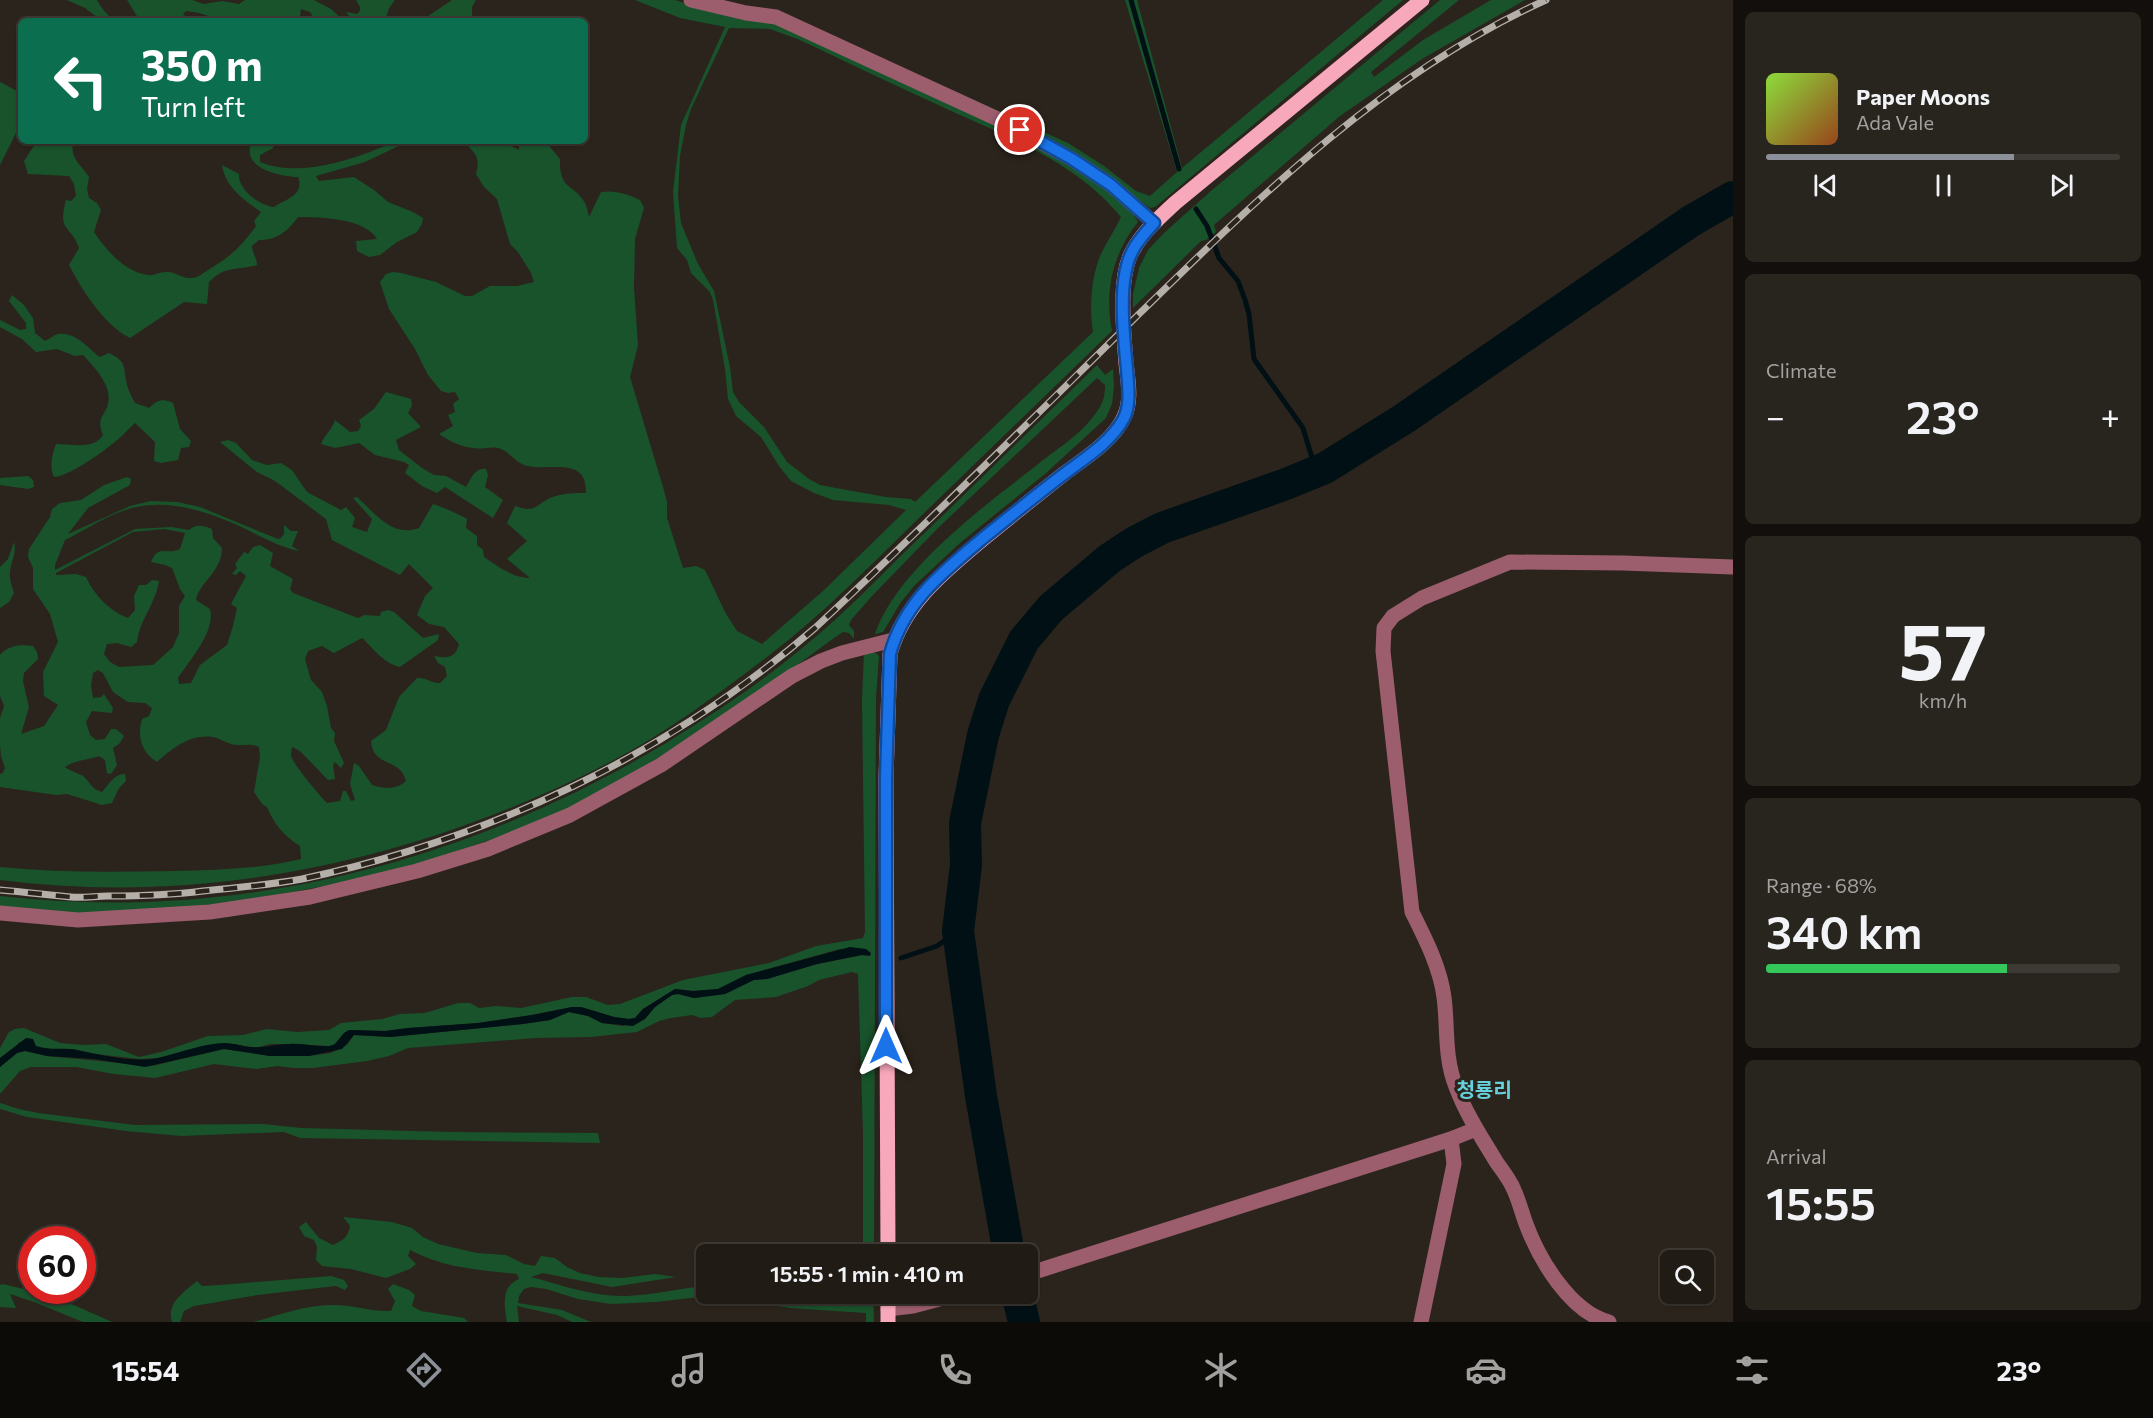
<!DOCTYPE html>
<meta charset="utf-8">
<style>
body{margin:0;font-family:Commissioner,"Noto Sans KR",sans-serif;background:#28241e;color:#f1f3f6;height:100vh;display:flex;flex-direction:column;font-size:22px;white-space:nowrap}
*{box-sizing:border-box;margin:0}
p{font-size:20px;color:#a2a1a0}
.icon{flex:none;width:33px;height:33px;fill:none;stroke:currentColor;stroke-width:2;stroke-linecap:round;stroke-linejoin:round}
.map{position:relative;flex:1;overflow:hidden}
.side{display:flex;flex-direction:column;gap:12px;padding:12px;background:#120f0c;width:420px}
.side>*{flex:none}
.hud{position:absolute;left:18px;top:18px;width:570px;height:126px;border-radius:9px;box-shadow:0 2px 4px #0004,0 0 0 2px #3d3934;background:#0b6e4f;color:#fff;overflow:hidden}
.controls{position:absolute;left:1660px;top:1250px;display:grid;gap:12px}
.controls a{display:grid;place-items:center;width:54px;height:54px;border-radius:9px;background:#201b15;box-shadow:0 2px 4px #0004,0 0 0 2px #3d3934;font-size:30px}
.speed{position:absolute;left:18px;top:1226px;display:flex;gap:12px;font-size:30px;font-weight:700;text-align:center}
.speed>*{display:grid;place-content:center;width:78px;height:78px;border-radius:50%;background:#201b15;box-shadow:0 2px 4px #0004,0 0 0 2px #3d3934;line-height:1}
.speed .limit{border:9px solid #d22;background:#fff;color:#111}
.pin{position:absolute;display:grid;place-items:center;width:51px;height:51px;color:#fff;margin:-26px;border:3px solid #fff;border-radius:50%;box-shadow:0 2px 6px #0007}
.me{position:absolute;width:66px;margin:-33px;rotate:0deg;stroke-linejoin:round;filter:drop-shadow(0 0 4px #0008)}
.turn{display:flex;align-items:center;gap:21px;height:126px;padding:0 24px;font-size:27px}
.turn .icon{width:78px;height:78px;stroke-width:2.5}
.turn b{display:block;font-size:42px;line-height:51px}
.big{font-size:45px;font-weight:600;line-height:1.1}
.side .card{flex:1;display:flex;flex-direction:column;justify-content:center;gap:9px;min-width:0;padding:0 21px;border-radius:9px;background:#28241e}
.side .dial{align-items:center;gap:0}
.dial b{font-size:78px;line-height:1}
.song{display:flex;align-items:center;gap:18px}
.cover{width:72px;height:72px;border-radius:9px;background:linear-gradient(135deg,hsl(90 70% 55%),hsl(20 70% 35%))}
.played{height:6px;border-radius:3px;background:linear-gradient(90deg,#8c9099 70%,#3d3934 70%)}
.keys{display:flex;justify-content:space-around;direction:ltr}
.heat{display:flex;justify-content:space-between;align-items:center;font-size:33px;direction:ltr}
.charge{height:9px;border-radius:4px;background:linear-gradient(90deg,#34c759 68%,#3d3934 0)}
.trip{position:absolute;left:696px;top:1244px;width:342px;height:60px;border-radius:9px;background:#201b15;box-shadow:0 2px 4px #0004,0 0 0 2px #3d3934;font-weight:600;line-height:60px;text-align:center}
.dock{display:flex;height:96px;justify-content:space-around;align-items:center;background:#0d0b08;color:#a2a1a0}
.dock .icon{width:42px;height:42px}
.dock .on{color:#8c9099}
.dock b{font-size:27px;color:#f1f3f6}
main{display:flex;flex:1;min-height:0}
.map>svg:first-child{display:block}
</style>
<main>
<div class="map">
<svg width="1733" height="1322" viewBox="0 0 1733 1322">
<rect width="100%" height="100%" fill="#2b241c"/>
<!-- green -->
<g fill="#18532b" fill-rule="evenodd">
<path d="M67,0H97C102,9 108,17 117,21L101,20L85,8Z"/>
<polygon points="127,0 192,0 204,4 222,1 239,4 245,0 314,0 331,9 344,21 316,21 310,12 301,9 300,16 301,21 224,21 199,13 186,11 183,14 191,21 140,21"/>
<polygon points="356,0 395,0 389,8 385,21 353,21 346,12 357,14 360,11 360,7"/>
<polygon points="452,0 476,0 472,7 472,21 421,21"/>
<path d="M635,0H675L701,8L779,25L955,104L1077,166L1131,211L1138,222C1113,253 1104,291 1112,331C1048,393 984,455 920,517C871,565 822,615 767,657C717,695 666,733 610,762C423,859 210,907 0,880V867C58,873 116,872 174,871C216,870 261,869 301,859L300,846C284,836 274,824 267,807L262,804L254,792L260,757L259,747C250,742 241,747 231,744C225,742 219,738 213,737C190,734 173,748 157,762C141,752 137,736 142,719L149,716L152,708L145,703L128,702L113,692L103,673L98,670L93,673L91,685L93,698L101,697L104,694L113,708L112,713L92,711L86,722L90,735L96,740L105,739L111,729H116L124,736L119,744L113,748L117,765L111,774L107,773L105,760L99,756C88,760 75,760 65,767C70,771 80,774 83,776C91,783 91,789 102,792C108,785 115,773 125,774L126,781L119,788L112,803L102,805L67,794L56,795L0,787V774L3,773L5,768L1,756L0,746V718L4,706L0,696V655C8,645 21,644 33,646L37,652L38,659L24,673L23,681L29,707L21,734L44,726L58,705L44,696L43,672L58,642L50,614L33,589V568L28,557L29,549L50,517L52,509L60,503L81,500L104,485L127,477L131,479L130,485L88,508L68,534L130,506L151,501L177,502L200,507L278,539L281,538L284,534V525L291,531H298L292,546L299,551C275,546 257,534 235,524C204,511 171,500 136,507C112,512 87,529 65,540L55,565V570L135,529L171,527L189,530C196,523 205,526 212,529L213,538L222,548C222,572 200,581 196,600L210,609C216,631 190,660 178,678L179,684L191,683L200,665L227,645L233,626L237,608L231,604L246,576L240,571L236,575L232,574L237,568L235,564L244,552L248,554L253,547L260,545L273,553L270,566L293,579L290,589L293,593L358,618L364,615L380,616L381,612L388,610L394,612L423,638L439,634L438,640L400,667C383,663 374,649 362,638L334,653L322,646L308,651L305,659L311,680L322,692L327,706L331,728L335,733L334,741L344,763L341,768L335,762L333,765L335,779L328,780L300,751L292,747C292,748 291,755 291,756C293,764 320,796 327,803L340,801L343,791H346L351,801L355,800L350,784L354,763L359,766L372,785C385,789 396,790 406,781C400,757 373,768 371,741L386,730L399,697L417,678C425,677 431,683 440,683L447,676L445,667L438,663L434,656C447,658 455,659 459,644L444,627L429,624L417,615L425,596L433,588L409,564L400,575L332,540L326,519L275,481L257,472L220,442L228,440L236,443L252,460L267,465L281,463L292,470L307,492L341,510L346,507L355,518L352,527L367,532L372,519L353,498L357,497C375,513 392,538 419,528L433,504C440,506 463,516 467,519L466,528L477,536V545L483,550L484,557C499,567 511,577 530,578L507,559L527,541L507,523L515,506C538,515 537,501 556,496C565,493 576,493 586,493C587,456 551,471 528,466C516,464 511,453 501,449C492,445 483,450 474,448C461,447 449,441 439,434L453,426L448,415L455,412L453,404L459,399L455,392L448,393L441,391L428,375L415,349L389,309L380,282L386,274L393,272L401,273L436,282L465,296H472L490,286H517L534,282L531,273L518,252L510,244L497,199L484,187L476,174C481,157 475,153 463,141H507L511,146L519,150V141H545L560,159C559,191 574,183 585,203C587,207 588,213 589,217L601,192C616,190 627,194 640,200L644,208L635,239L634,288L638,345L630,377L663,487L667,502V518L683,568L696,566L705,570L725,612L737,631L762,644L823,591L906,510L889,505L833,500L814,493L791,481L779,466L761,437L736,416L728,399L725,369L713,300L710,292L691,273L687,260L677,248L673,192L681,125L725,27L680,18ZM729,28L770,29L800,40C850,64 899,87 949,110C1011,138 1077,163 1121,217C1115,230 1107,241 1101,254C1091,276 1089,309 1093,332L915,502L911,499L886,497L836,488L820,485L809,479L787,462L764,427L739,402L733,392L730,367L714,291L698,264L681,223L678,196L680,156L686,125L691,109ZM164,529L185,533L180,549C166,556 159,543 151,562L165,565L172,568L180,589L185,596L179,606V633L173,647L153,665L119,667L110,662L104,654L107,644L117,643L131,647L137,642C139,621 156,603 159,581L152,580L146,585H139L134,596L135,610L128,618C110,611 94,595 86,577L76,574L56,575V573L133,532Z"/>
<polygon points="1125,0 1137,0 1182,168 1383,0 1403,0 1155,207 1150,208 1071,150 948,88 1068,143 1104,166 1136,191 1150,196 1177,172"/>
<polygon points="1440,0 1459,0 1371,72 1374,77 1423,40 1491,0 1525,0 1422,59 1340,116 1214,225 1216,232 1206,240 1201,241 1133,308 1133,294 1139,268 1148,250 1164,233 1212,190"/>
<polygon points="0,82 21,93 21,123 0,165"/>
<path d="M37,141H73C70,160 80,163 89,177L87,189L89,198L97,203L101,210L94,232C106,250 124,271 147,275C154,276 159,272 166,272C175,271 182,279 192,278C198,278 203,273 208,270C231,256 240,248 256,226L254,221L261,212C244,200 225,187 222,165L239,174C237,189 260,206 274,207C285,199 305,196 298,177C278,176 240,168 252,141H275L273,148L260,155V162C294,176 337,164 370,152C385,146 393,141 409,141L365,162L316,176L319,181L354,177L374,190L388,202L413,212L423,218L422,224L417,232L397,242L380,255L369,257L357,251L356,241L377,239C365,218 320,217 298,217C288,231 276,241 259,240L252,246C252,253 257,258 257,265C236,271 226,265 209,282L207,304L184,302L130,338C104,325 82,290 69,265L79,248C71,224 57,233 66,200L71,201L76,196L74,184L69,176L28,174L24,161Z"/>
<path d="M12,295L24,305L33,318L35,333L45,341C49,339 54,335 58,334C75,331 88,348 100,357L109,353C128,362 123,368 127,385C129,392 132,397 135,403L149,408C157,400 163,398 173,403L180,429L191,441L189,447L181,448L178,460L161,463L154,461L155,442L135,423C127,430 120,439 111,445C100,454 67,477 54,477C49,466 52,455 56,444C72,444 94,450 103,435C96,417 104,418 108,404C113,386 94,367 83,355L75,356L57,349L36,352L22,339L0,327V320L20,330L26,329V323L9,301Z"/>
<path d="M1097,365L1105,375L1113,369L1114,386L1112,404L1106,418L1045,474L960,543L915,585L901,602L883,632L875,634C896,571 984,506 1037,465C1056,449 1081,435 1095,414C1103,404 1105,397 1105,385L1097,378L938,528L872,596L851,620L849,625L854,631V639L849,633L843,632L834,638C753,698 669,756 579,803C544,821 506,834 469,847C397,872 324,888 249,899C198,907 147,913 95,913C63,914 32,910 0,906V896C248,925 497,855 704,719C740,696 775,671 807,644C845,613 879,577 914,543C976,484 1036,424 1097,365Z"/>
<path d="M386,392L411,399L412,406L408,413L421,427L396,440L399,450L422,468L434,475L446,476L466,487C471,479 475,467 486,469L488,475L485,487L503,500L493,518L445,487L437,493L422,486L405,473L409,465L404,462L375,455L359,443L335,448L321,444C325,434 332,430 335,420L350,432L358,431L361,426L359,420L374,409Z"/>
<polygon points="28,476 33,480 34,487 28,489 0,485 0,478"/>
<path d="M14,542C17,553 11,561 10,572C9,580 12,585 14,593L9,602L0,608V567L8,559Z"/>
<polygon points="869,651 876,653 879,656 876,698 874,1254 863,1254 863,1134 858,974 852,972 819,980 808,986 776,997 735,1000 712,1017 701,1018 692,1015 671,1018 659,1021 637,1032 591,1037 535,1038 408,1048 389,1056 367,1061 313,1068 294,1068 277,1066 257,1069 214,1064 155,1078 114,1074 76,1067 31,1067 20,1071 0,1094 0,1067 17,1053 25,1051 47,1056 152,1066 224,1049 270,1056 309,1056 331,1053 347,1045 354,1035 390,1037 523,1024 550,1020 569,1012 588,1016 602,1023 623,1026 645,1019 655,1007 672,995 678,994 694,998 725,994 753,980 767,979 817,964 862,955 870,956 840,949 746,975 718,989 693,991 675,989 643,1009 635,1018 628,1019 614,1017 581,1007 572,1007 532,1015 478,1023 408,1028 385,1031 349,1030 344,1033 335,1044 330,1046 292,1044 270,1044 256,1048 234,1044 212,1045 157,1058 140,1059 86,1053 74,1049 57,1050 44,1049 19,1042 17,1046 0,1058 0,1048 9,1032 15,1029 24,1028 60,1043 83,1045 106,1044 139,1057 161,1052 208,1036 243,1035 267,1029 297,1032 329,1030 341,1023 382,1019 400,1014 425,1013 458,1003 470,1003 479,1008 496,1006 521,1008 572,997 586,997 608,1005 620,1004 683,980 769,963 816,946 863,938 865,932 862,700 864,652"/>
<polygon points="0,1103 19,1109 38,1113 135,1125 263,1124 301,1128 451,1132 598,1133 600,1143 300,1138 284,1132 181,1136 126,1131 27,1117 0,1109"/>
<path d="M343,1217L392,1222L412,1228L423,1237L438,1244L477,1253L506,1255L524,1264L535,1266L541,1256L555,1258L567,1267L580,1273L598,1277L622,1278L655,1274L676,1277L612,1287L543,1273L531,1277C562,1285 593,1297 627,1296C654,1295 680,1288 706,1286V1293C721,1293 738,1291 753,1293C790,1299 825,1305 863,1302L864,1293H873L874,1322H866V1313L790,1308L716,1295L656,1302L611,1304L578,1299L546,1289L531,1287L524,1289L519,1296L518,1303L562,1310L591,1322H572L557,1315L517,1306L519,1322H507C504,1306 501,1286 519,1279L517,1274C479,1270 444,1268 410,1250L408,1256L416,1264L410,1269L386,1278L351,1269L322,1266L316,1260L317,1247L314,1240L304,1236L299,1227L306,1222L319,1238L333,1245C343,1240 348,1238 350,1226Z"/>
<path d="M331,1276L344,1280L348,1286L345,1290L336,1286L257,1295L194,1306L184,1311L180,1322H172C166,1303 184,1292 197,1281L202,1286L220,1285Z"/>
<polygon points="3,1284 36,1292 76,1306 112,1322 83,1322 34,1302 10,1294 16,1308 0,1307 0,1285"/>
<path d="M393,1284L409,1290L415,1295L412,1306L421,1311L464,1318L468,1322H253C280,1315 307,1304 335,1305C354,1305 372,1312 391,1311L395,1301L388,1289Z"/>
</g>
<!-- water -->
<path fill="#011014" d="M850,947L866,949L871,953L870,956L862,955L817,964L767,979L754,980L725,994L694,998L678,994L672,995L655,1007L645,1019L633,1026L602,1023L588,1016L569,1012L550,1020L523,1024L390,1037L354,1035L342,1049L309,1056H270L224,1049L145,1067L94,1059L47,1056L25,1051L17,1053L0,1067V1058L26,1038L33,1039L36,1046C52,1051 63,1047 77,1050C103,1055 132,1063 158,1058C180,1053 203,1043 225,1043C235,1043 243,1047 252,1047C263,1048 277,1044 289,1044C302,1043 316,1047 330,1046L335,1044L344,1033L349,1030L385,1031L408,1028L478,1023L532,1015L572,1007H581L614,1017L629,1019L635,1018L643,1009L675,989L693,991L718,989L746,975Z"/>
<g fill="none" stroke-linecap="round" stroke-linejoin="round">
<!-- stream -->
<g stroke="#011014" stroke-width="5">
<polyline points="1131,0 1179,169"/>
<polyline points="1196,209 1207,226 1219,258 1238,281 1245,300 1249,314 1254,359 1303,428 1313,461 1325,468"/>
<polyline points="901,958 937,946 958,931"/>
</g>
<!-- river -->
<g stroke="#011014" stroke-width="32">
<polyline points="1009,1254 981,1096 958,931 966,865 965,823 983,735 994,700 1024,640 1051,608 1109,559 1133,543 1162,528 1286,484 1325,468 1405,418 1691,221 1733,197"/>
<polyline points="1017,1293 1024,1322"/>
</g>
<!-- minor -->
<g stroke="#9c5d6d" stroke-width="15">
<polyline points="691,0 746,13 776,17 1002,121 1072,159 1111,185 1154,223"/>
<polyline points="0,913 78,920 210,912 310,897 417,871 488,849 570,815 661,765 792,676 821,661 842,653 893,640"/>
<polyline points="1028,1274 1451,1139 1476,1129"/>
<polyline points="888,1309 913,1306 962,1293"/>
<polyline points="1421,1322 1454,1164 1451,1139"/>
<path d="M1609,1322C1570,1312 1539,1259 1526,1224C1522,1213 1519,1201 1514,1190C1510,1180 1503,1171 1497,1163C1482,1138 1466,1114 1456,1087C1444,1057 1448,1027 1444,997C1440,967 1425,938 1412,912L1383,651L1384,628L1393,616L1422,598L1510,562L1623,563L1733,567"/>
</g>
<!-- major -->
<g stroke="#f7a8ba" stroke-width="15">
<path d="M888,1254L886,778L890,654C904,603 944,572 983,539C1010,517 1037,495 1065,473C1084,459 1114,440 1124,417C1132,401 1128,381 1126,363C1124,333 1117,277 1133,250C1143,232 1160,217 1175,203L1422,0"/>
<polyline points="888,1322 888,1293"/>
</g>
<defs>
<path id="rail" d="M0,890C24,892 49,895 71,897C83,898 96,896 108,896C140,896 171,895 203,891C236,888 269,885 302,879C490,839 669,754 815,628C924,527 1030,421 1136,317C1260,196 1386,72 1546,0"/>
</defs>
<!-- rail casing -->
<use href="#rail" stroke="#b5afaa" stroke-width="7"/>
<!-- rail -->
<use href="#rail" stroke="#2b241c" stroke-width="4.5" stroke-dasharray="14" stroke-linecap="butt"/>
</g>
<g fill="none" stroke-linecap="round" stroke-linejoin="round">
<defs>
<path id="route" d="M886,1046V778L890,654C904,602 943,572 982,539C1008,518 1034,497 1060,477C1082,460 1111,443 1124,418C1131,404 1128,385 1127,369C1124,337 1117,281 1132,252C1137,241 1146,232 1154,223L1111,185L1072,159L1020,130"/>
</defs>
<!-- route casing -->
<use href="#route" stroke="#114b97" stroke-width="15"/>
<!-- route -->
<use href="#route" stroke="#1a73e8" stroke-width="10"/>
</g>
<g text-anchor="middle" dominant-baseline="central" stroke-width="6" stroke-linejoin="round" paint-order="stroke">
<!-- quarter labels -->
<g font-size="20" font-weight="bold" fill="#66d1dc" stroke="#2b241c">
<text x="1484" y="1089">청룡리</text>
</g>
</g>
</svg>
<div class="controls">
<a><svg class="icon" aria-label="search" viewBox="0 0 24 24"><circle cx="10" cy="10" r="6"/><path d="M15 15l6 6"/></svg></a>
</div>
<div class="speed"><div class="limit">60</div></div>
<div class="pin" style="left:1020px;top:130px;background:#d93025"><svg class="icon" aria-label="arrive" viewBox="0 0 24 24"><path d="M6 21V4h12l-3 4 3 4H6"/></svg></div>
<svg class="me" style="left:886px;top:1046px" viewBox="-20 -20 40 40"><path d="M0-17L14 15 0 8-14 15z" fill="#1a73e8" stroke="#fff" stroke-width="4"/></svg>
<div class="trip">15:55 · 1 min · 410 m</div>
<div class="hud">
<div class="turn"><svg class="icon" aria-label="left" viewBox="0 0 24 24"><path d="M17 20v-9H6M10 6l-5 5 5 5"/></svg><div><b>350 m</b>Turn left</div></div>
</div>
</div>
<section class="side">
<div class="card">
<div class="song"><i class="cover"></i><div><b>Paper Moons</b><p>Ada Vale</p></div></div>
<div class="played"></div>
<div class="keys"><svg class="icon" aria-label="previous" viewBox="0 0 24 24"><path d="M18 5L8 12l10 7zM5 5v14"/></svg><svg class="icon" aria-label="pause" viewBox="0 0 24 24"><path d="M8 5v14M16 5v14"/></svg><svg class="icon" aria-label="next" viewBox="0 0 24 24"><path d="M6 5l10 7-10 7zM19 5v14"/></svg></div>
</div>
<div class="card"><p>Climate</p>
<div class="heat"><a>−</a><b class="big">23°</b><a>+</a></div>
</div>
<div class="card dial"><b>57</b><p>km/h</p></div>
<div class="card"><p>Range · 68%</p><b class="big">340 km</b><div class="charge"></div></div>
<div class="card"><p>Arrival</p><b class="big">15:55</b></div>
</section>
</main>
<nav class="dock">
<b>15:54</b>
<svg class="icon on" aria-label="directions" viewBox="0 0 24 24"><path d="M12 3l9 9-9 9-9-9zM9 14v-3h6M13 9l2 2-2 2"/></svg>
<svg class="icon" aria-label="music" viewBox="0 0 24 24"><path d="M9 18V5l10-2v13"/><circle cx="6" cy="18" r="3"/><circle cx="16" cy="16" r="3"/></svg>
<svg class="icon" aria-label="phone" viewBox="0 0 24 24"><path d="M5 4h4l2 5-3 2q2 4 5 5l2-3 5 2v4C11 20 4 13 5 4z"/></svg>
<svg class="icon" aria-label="climate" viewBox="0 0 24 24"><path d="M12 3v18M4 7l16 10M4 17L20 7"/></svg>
<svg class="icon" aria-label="car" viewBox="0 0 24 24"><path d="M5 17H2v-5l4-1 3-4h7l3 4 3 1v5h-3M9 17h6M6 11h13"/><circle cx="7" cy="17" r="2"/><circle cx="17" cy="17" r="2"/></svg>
<svg class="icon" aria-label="filters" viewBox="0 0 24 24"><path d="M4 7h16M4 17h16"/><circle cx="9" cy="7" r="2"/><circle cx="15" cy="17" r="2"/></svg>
<b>23°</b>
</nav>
